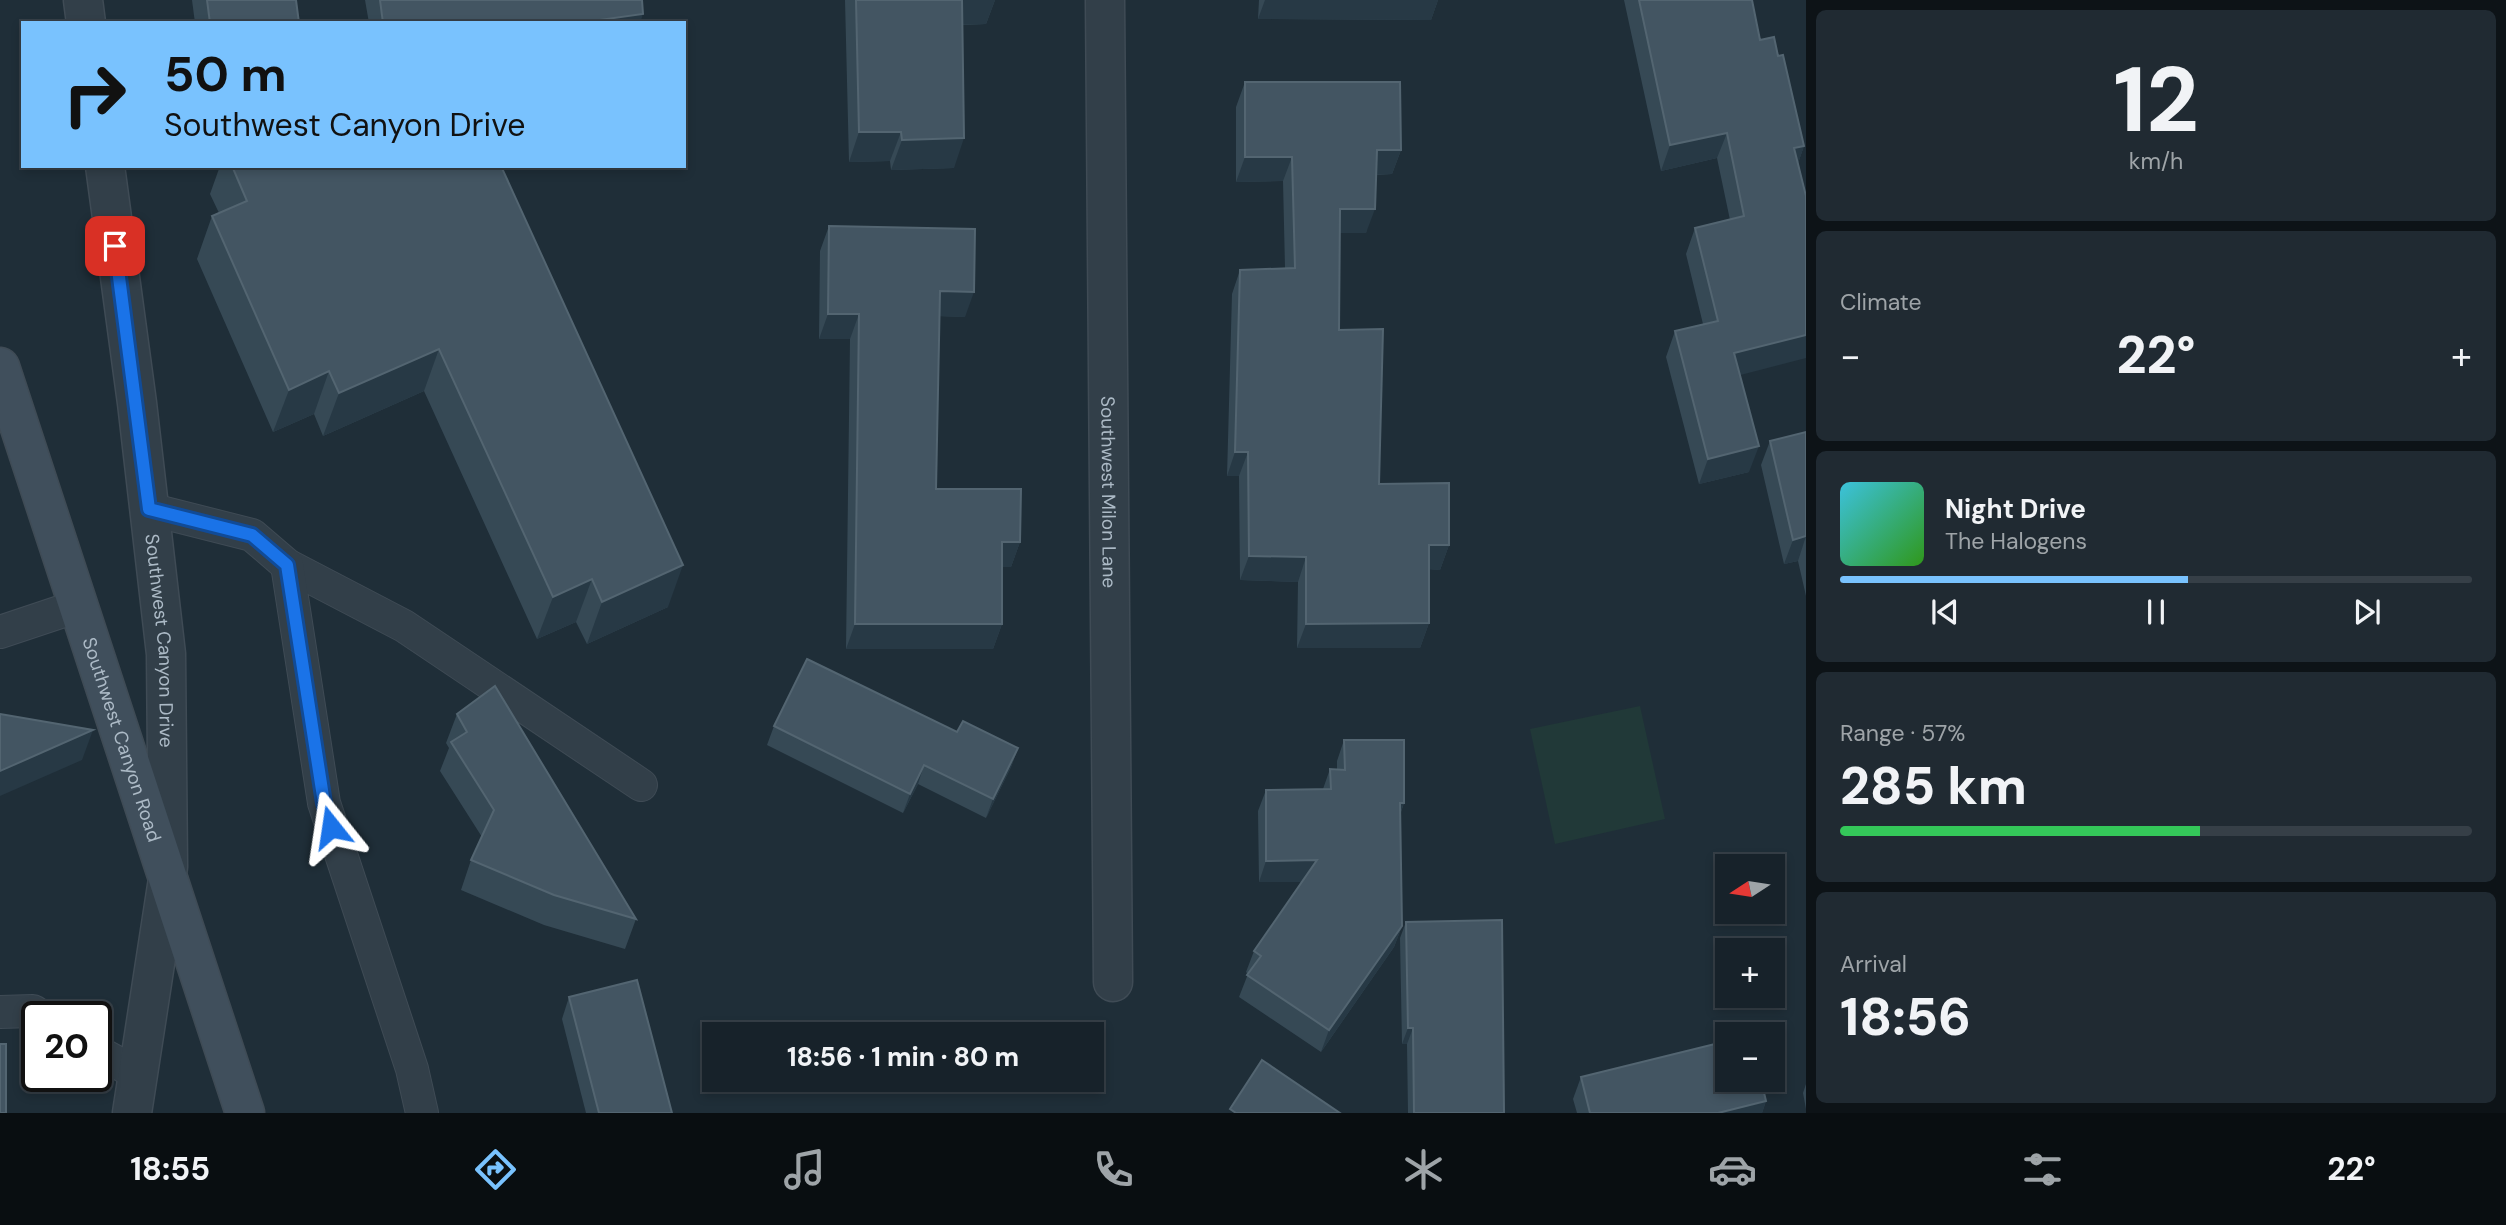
<!DOCTYPE html>
<meta charset="utf-8">
<style>
body{margin:0;font-family:"DM Sans",sans-serif;background:#202a32;color:#f1f3f6;height:100vh;display:flex;flex-direction:column;font-size:26px;white-space:nowrap}
*{box-sizing:border-box;margin:0}
p{font-size:23px;color:#9ea4a8}
.icon{flex:none;width:38px;height:38px;fill:none;stroke:currentColor;stroke-width:2;stroke-linecap:round;stroke-linejoin:round}
.map{position:relative;flex:1;overflow:hidden}
.sheet{display:flex;flex-direction:column;gap:10px;padding:10px;background:#0d1317;width:700px}
.sheet>*{flex:none}
.banner{position:absolute;left:21px;top:21px;width:665px;height:147px;border-radius:0px;box-shadow:0 4px 10px #0003,0 0 0 2px #363f47;background:#79c2fe;color:#111;overflow:hidden}
.needle{width:46px;rotate:258deg}
.buttons{position:absolute;left:1715px;top:854px;display:grid;gap:14px}
.buttons a{display:grid;place-items:center;width:70px;height:70px;border-radius:0px;background:#17222a;box-shadow:0 4px 10px #0003,0 0 0 2px #363f47;font-size:35px}
.speed{position:absolute;left:21px;top:1001px;display:flex;gap:14px;font-size:35px;font-weight:700;text-align:center}
.speed>*{display:grid;place-content:center;width:91px;height:91px;border-radius:50%;background:#17222a;box-shadow:0 4px 10px #0003,0 0 0 2px #363f47;line-height:1}
.speed .limit{border:4px solid #111;border-radius:10px;background:#fff;color:#111}
.pin{position:absolute;display:grid;place-items:center;width:60px;height:60px;color:#fff;margin:-30px;border-radius:14px;box-shadow:0 4px 10px #0006}
.me{position:absolute;width:77px;margin:-38px;rotate:345deg;stroke-linejoin:round;filter:drop-shadow(0 0 5px #0008)}
.turn{display:flex;align-items:center;gap:24px;height:147px;padding:0 28px;font-size:32px}
.turn .icon{width:91px;height:91px;stroke-width:2.5}
.turn b{display:block;font-size:49px;line-height:60px}
.big{font-size:52px;font-weight:800;line-height:1.1}
.sheet .tile{flex:1;display:flex;flex-direction:column;justify-content:center;gap:10px;min-width:0;padding:0 24px;border-radius:10px;background:#202a32}
.sheet .dial{align-items:center;gap:0}
.dial b{font-size:91px;line-height:1}
.song{display:flex;align-items:center;gap:21px}
.cover{width:84px;height:84px;border-radius:10px;background:linear-gradient(135deg,hsl(190 70% 55%),hsl(110 70% 35%))}
.played{height:7px;border-radius:4px;background:linear-gradient(90deg,#79c2fe 55%,#363f47 55%)}
.keys{display:flex;justify-content:space-around;direction:ltr}
.heat{display:flex;justify-content:space-between;align-items:center;font-size:38px;direction:ltr}
.charge{height:10px;border-radius:5px;background:linear-gradient(90deg,#34c759 57%,#363f47 0)}
.trip{position:absolute;left:702px;top:1022px;width:402px;height:70px;border-radius:0px;background:#17222a;box-shadow:0 4px 10px #0003,0 0 0 2px #363f47;font-weight:800;line-height:70px;text-align:center}
.dock{display:flex;height:112px;justify-content:space-around;align-items:center;background:#090e11;color:#9ea4a8}
.dock .icon{width:49px;height:49px}
.dock .selected{color:#79c2fe}
.dock b{font-size:32px;color:#f1f3f6}
main{display:flex;flex:1;min-height:0}
.map>svg:first-child{display:block}
</style>
<main>
<div class="map">
<svg width="1806" height="1113" viewBox="0 0 1806 1113">
<rect width="100%" height="100%" fill="#1f2e38"/>
<!-- pitch -->
<polygon fill="#213938" points="1640,706 1665,819 1555,844 1530,729"/>
<g fill="none" stroke-linecap="round" stroke-linejoin="round">
<defs>
<g id="service">
<polyline points="149,509 252,535 287,565 404,626 641,785"/>
<polyline points="287,565 324,803 412,1069 422,1113"/>
<polyline points="0,632 78,606"/>
<polyline points="0,1012 33,1011 42,1017"/>
<polyline points="96,1051 138,1074"/>
</g>
<g id="minor">
<polyline points="83,0 86,23"/>
<path id="s1" d="M1105,0L1113,982"/>
<path id="s2" d="M105,166L137,403L166,654L168,867"/>
</g>
<polyline id="tertiary" points="132,1113 168,879"/>
<g id="secondary">
<path id="s3" d="M0,367L245,1113"/>
</g>
</defs>
<!-- service casing -->
<use href="#service" stroke="#3f4b55" stroke-width="34"/>
<!-- minor casing -->
<use href="#minor" stroke="#3f4b55" stroke-width="41"/>
<!-- tertiary casing -->
<use href="#tertiary" stroke="#3f4b55" stroke-width="41"/>
<!-- secondary casing -->
<use href="#secondary" stroke="#3f4b55" stroke-width="41"/>
<!-- service -->
<use href="#service" stroke="#323f49" stroke-width="32"/>
<!-- minor -->
<use href="#minor" stroke="#323f49" stroke-width="38"/>
<!-- tertiary -->
<use href="#tertiary" stroke="#323f49" stroke-width="38"/>
<!-- secondary -->
<use href="#secondary" stroke="#404f5c" stroke-width="38"/>
</g>
<!-- wall -->
<g fill="#364955">
<polygon points="192,0 296,0 299,23 195,23"/>
<polygon points="365,0 642,0 640,23 369,23"/>
<polygon points="845,0 995,0 986,24 963,25 954,168 891,170 890,161 849,162"/>
<polygon points="1259,0 1438,0 1431,20 1258,19"/>
<polygon points="1624,0 1752,0 1760,40 1778,56 1804,146 1798,163 1740,375 1749,472 1699,484 1666,357 1675,331 1703,324 1686,254 1695,228 1730,220 1717,158 1661,171"/>
<polygon points="1245,82 1401,150 1392,174 1376,175 1366,233 1340,233 1339,330 1379,484 1449,545 1440,570 1429,569 1429,623 1420,648 1297,648 1298,582 1240,580 1239,476 1227,476 1232,294 1240,270 1285,268 1283,181 1236,182 1236,107"/>
<polygon points="220,166 501,166 668,607 587,644 576,622 537,639 424,391 323,436 314,414 273,432 197,259 212,216 219,213 210,194"/>
<polygon points="829,226 965,317 940,316 936,489 1020,542 1011,567 1002,567 1002,624 993,649 846,649 850,339 819,339 820,251"/>
<polygon points="1806,432 1806,596 1798,561 1784,564 1761,465 1770,441"/>
<polygon points="457,714 636,919 625,949 544,925 461,890 471,860 482,837 440,771 449,748 446,743"/>
<polygon points="774,726 957,732 1018,748 1011,767 986,818 918,784 903,813 767,745"/>
<polygon points="1344,740 1404,803 1400,815 1402,926 1394,947 1321,1052 1239,997 1248,974 1246,972 1254,951 1302,882 1259,882 1258,811 1266,790 1323,789 1330,769 1337,769 1337,761"/>
<polygon points="1406,922 1504,1113 1408,1113 1407,1044 1402,1044 1400,938"/>
<polygon points="569,997 672,1113 586,1113 562,1019"/>
<polygon points="1581,1077 1766,1101 1762,1113 1577,1113 1573,1099"/>
<polygon points="1806,1084 1806,1109 1803,1093"/>
</g>
<!-- shaded-wall -->
<g fill="#273945">
<polygon points="961,0 995,0 986,24 952,25"/>
<polygon points="1265,0 1438,0 1431,20 1258,19"/>
<polygon points="643,14 640,23 578,23"/>
<polygon points="859,132 901,132 890,161 849,162"/>
<polygon points="1727,133 1717,158 1661,171 1670,145"/>
<polygon points="964,138 954,168 891,170 902,140"/>
<polygon points="1804,146 1795,172 1794,148"/>
<polygon points="1377,150 1401,150 1392,174 1368,175"/>
<polygon points="1245,157 1292,157 1283,181 1236,182"/>
<polygon points="1340,209 1375,209 1366,233 1331,233"/>
<polygon points="940,291 974,292 965,317 931,316"/>
<polygon points="828,314 859,314 850,339 819,339"/>
<polygon points="1806,335 1806,358 1725,379 1734,353"/>
<polygon points="439,349 424,391 323,436 339,393"/>
<polygon points="329,371 314,414 273,432 289,390"/>
<polygon points="1759,446 1749,472 1699,484 1708,459"/>
<polygon points="1235,452 1248,452 1239,476 1227,476"/>
<polygon points="1806,536 1798,561 1784,564 1793,540"/>
<polygon points="1002,542 1020,542 1011,567 993,567"/>
<polygon points="1429,545 1449,545 1440,570 1420,569"/>
<polygon points="1249,556 1306,557 1298,582 1240,580"/>
<polygon points="683,565 668,607 587,644 602,602"/>
<polygon points="592,579 576,622 537,639 553,597"/>
<polygon points="1429,623 1420,648 1297,648 1306,624"/>
<polygon points="855,624 1002,624 993,649 846,649"/>
<polygon points="93,730 82,760 0,796 0,771"/>
<polygon points="1018,748 1011,767 986,818 993,799"/>
<polygon points="924,765 918,784 903,813 910,794"/>
<polygon points="1400,803 1404,803 1396,824"/>
<polygon points="1317,860 1309,882 1259,882 1266,861"/>
<polygon points="1402,926 1394,947 1321,1052 1329,1030"/>
<polygon points="1408,1028 1413,1028 1407,1044 1402,1044"/>
<polygon points="1766,1101 1762,1113 1718,1113"/>
</g>
<!-- building -->
<g fill="#435562" stroke="#536571" stroke-width="2">
<polygon points="207,0 296,0 299,23 210,23"/>
<polygon points="380,0 642,0 643,14 578,23 383,23"/>
<polygon points="856,0 962,0 964,138 902,140 901,132 859,132"/>
<polygon points="1639,0 1752,0 1760,40 1774,37 1778,56 1783,55 1804,146 1794,148 1806,196 1806,335 1734,353 1759,446 1708,459 1675,331 1718,321 1695,228 1744,216 1727,133 1670,145"/>
<polygon points="1245,82 1400,82 1401,150 1377,150 1375,209 1340,209 1339,330 1383,329 1379,484 1449,483 1449,545 1429,545 1429,623 1306,624 1306,557 1249,556 1248,452 1235,452 1240,270 1295,268 1292,157 1245,157"/>
<polygon points="232,166 501,166 683,565 602,602 592,579 553,597 439,349 339,393 329,371 289,390 212,216 247,201"/>
<polygon points="829,226 975,229 974,292 940,291 936,489 1021,489 1020,542 1002,542 1002,624 855,624 859,314 828,314"/>
<polygon points="1806,432 1806,536 1793,540 1770,441"/>
<polygon points="807,659 957,732 963,721 1018,748 993,799 924,765 910,794 774,726"/>
<polygon points="495,686 636,919 554,895 471,860 494,810 451,742 467,732 457,714"/>
<polygon points="0,714 93,730 0,771"/>
<polygon points="1344,740 1404,740 1404,803 1400,803 1402,926 1329,1030 1247,975 1261,956 1254,951 1317,860 1266,861 1266,790 1331,789 1330,769 1345,770"/>
<polygon points="1502,920 1504,1113 1414,1113 1413,1028 1408,1028 1406,922"/>
<polygon points="637,980 672,1113 599,1113 569,997"/>
<polygon points="1727,1041 1727,1080 1761,1080 1766,1101 1718,1113 1590,1113 1581,1077"/>
<rect x="0" y="1044" width="6" height="69"/>
<polygon points="1262,1060 1340,1113 1236,1113 1230,1109"/>
</g>
<g fill="none" stroke-linecap="round" stroke-linejoin="round">
<defs>
<polyline id="route" points="115,246 149,509 252,535 287,565 324,803 331,827"/>
</defs>
<!-- route casing -->
<use href="#route" stroke="#114b97" stroke-width="18"/>
<!-- route -->
<use href="#route" stroke="#1a73e8" stroke-width="12"/>
</g>
<g text-anchor="middle" dominant-baseline="central" stroke-width="7" stroke-linejoin="round" paint-order="stroke">
<!-- street labels -->
<g font-size="19" fill="#acbac6" stroke="#18242d">
<text stroke="none"><textPath href="#s1" startOffset="492">Southwest Milon Lane</textPath></text>
<text stroke="none"><textPath href="#s2" startOffset="478">Southwest Canyon Drive</textPath></text>
<text stroke="none"><textPath href="#s3" startOffset="392">Southwest Canyon Road</textPath></text>
</g>
</g>
</svg>
<div class="buttons">
<a><svg class="needle" viewBox="-14 -14 28 28"><path d="M0-13l5 13h-10z" fill="#e53935"/><path d="M0 13l5-13h-10z" fill="#9ea4a8"/></svg></a>
<a>+</a>
<a>−</a>
</div>
<div class="speed"><div class="limit">20</div></div>
<div class="pin" style="left:115px;top:246px;background:#d93025"><svg class="icon" aria-label="arrive" viewBox="0 0 24 24"><path d="M6 21V4h12l-3 4 3 4H6"/></svg></div>
<svg class="me" style="left:331px;top:827px" viewBox="-20 -20 40 40"><path d="M0-17L14 15 0 8-14 15z" fill="#1a73e8" stroke="#fff" stroke-width="4"/></svg>
<div class="trip">18:56 · 1 min · 80 m</div>
<div class="banner">
<div class="turn"><svg class="icon" aria-label="right" viewBox="0 0 24 24"><path d="M7 20v-9h11M14 6l5 5-5 5"/></svg><div><b>50 m</b>Southwest Canyon Drive</div></div>
</div>
</div>
<section class="sheet">
<div class="tile dial"><b>12</b><p>km/h</p></div>
<div class="tile"><p>Climate</p>
<div class="heat"><a>−</a><b class="big">22°</b><a>+</a></div>
</div>
<div class="tile">
<div class="song"><i class="cover"></i><div><b>Night Drive</b><p>The Halogens</p></div></div>
<div class="played"></div>
<div class="keys"><svg class="icon" aria-label="previous" viewBox="0 0 24 24"><path d="M18 5L8 12l10 7zM5 5v14"/></svg><svg class="icon" aria-label="pause" viewBox="0 0 24 24"><path d="M8 5v14M16 5v14"/></svg><svg class="icon" aria-label="next" viewBox="0 0 24 24"><path d="M6 5l10 7-10 7zM19 5v14"/></svg></div>
</div>
<div class="tile"><p>Range · 57%</p><b class="big">285 km</b><div class="charge"></div></div>
<div class="tile"><p>Arrival</p><b class="big">18:56</b></div>
</section>
</main>
<nav class="dock">
<b>18:55</b>
<svg class="icon selected" aria-label="directions" viewBox="0 0 24 24"><path d="M12 3l9 9-9 9-9-9zM9 14v-3h6M13 9l2 2-2 2"/></svg>
<svg class="icon" aria-label="music" viewBox="0 0 24 24"><path d="M9 18V5l10-2v13"/><circle cx="6" cy="18" r="3"/><circle cx="16" cy="16" r="3"/></svg>
<svg class="icon" aria-label="phone" viewBox="0 0 24 24"><path d="M5 4h4l2 5-3 2q2 4 5 5l2-3 5 2v4C11 20 4 13 5 4z"/></svg>
<svg class="icon" aria-label="climate" viewBox="0 0 24 24"><path d="M12 3v18M4 7l16 10M4 17L20 7"/></svg>
<svg class="icon" aria-label="car" viewBox="0 0 24 24"><path d="M5 17H2v-5l4-1 3-4h7l3 4 3 1v5h-3M9 17h6M6 11h13"/><circle cx="7" cy="17" r="2"/><circle cx="17" cy="17" r="2"/></svg>
<svg class="icon" aria-label="filters" viewBox="0 0 24 24"><path d="M4 7h16M4 17h16"/><circle cx="9" cy="7" r="2"/><circle cx="15" cy="17" r="2"/></svg>
<b>22°</b>
</nav>
